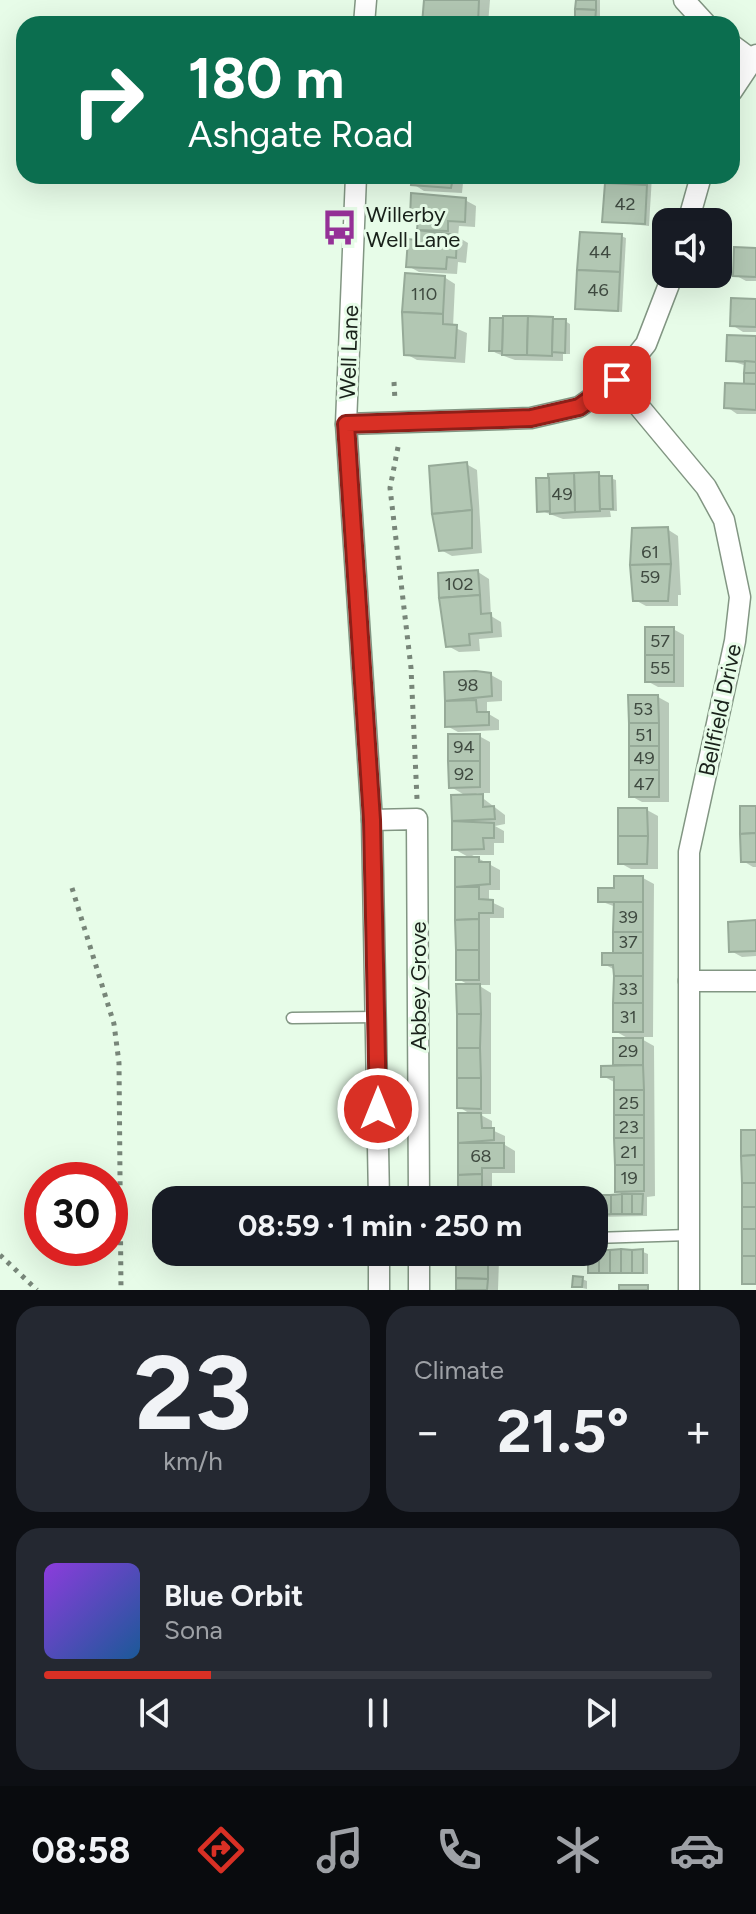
<!DOCTYPE html>
<meta charset="utf-8">
<style>
body{margin:0;font-family:Figtree,sans-serif;background:#242831;color:#f1f3f6;height:100vh;display:flex;flex-direction:column;font-size:30px;white-space:nowrap}
*{box-sizing:border-box;margin:0}
p{font-size:26px;color:#9ea1a6}
.icon{flex:none;width:44px;height:44px;fill:none;stroke:currentColor;stroke-width:2;stroke-linecap:round;stroke-linejoin:round}
.map{position:relative;height:1290px;overflow:hidden}
.drawer{display:flex;flex-direction:column;gap:16px;padding:16px;background:#0d0f14;flex:1}
.drawer>*{flex:none}
.banner{position:absolute;left:16px;top:16px;width:724px;height:168px;border-radius:24px;box-shadow:0 8px 32px #0002;background:#0b6e4f;color:#fff;overflow:hidden}
.buttons{position:absolute;left:652px;top:208px;display:grid;gap:16px}
.buttons a{display:grid;place-items:center;width:80px;height:80px;border-radius:16px;background:#171b24;box-shadow:0 8px 32px #0002;font-size:40px}
.speed{position:absolute;left:24px;top:1162px;display:flex;gap:16px;font-size:40px;font-weight:700;text-align:center}
.speed>*{display:grid;place-content:center;width:104px;height:104px;border-radius:50%;background:#171b24;box-shadow:0 8px 32px #0002;line-height:1}
.speed .limit{border:12px solid #d22;background:#fff;color:#111}
.pin{position:absolute;display:grid;place-items:center;width:68px;height:68px;color:#fff;margin:-34px;border-radius:16px;box-shadow:0 4px 12px #0006}
.me{position:absolute;width:88px;margin:-44px;rotate:0deg;stroke-linejoin:round;filter:drop-shadow(0 0 6px #0008)}
.turn{display:flex;align-items:center;gap:28px;height:168px;padding:0 40px;font-size:36px}
.turn .icon{width:104px;height:104px;stroke-width:2.5}
.turn b{display:block;font-size:56px;line-height:68px}
.big{font-size:60px;font-weight:700;line-height:1.1}
.drawer .tile{flex:1;display:flex;flex-direction:column;justify-content:center;gap:12px;min-width:0;padding:0 28px;border-radius:24px;background:#242831}
.drawer .dial{align-items:center;gap:0}
.dial b{font-size:104px;line-height:1}
.song{display:flex;align-items:center;gap:24px}
.cover{width:96px;height:96px;border-radius:12px;background:linear-gradient(135deg,hsl(270 70% 55%),hsl(210 70% 35%))}
.played{height:8px;border-radius:4px;background:linear-gradient(90deg,#d93025 25%,#363941 25%)}
.keys{display:flex;justify-content:space-around;direction:ltr}
.heat{display:flex;justify-content:space-between;align-items:center;font-size:44px;direction:ltr}
.drawer .tiles{flex:1;display:grid;gap:16px;grid-template-columns:1fr 1fr}
.tile:last-child{grid-column:span 2}
.trip{position:absolute;left:152px;top:1186px;width:456px;height:80px;border-radius:24px;background:#171b24;box-shadow:0 8px 32px #0002;font-weight:700;line-height:80px;text-align:center}
.dock{display:flex;height:128px;justify-content:space-around;align-items:center;background:#090b0e;color:#9ea1a6}
.dock .icon{width:56px;height:56px}
.dock .active{color:#d93025}
.dock b{font-size:36px;color:#f1f3f6}
.map>svg:first-child{display:block}
</style>
<div class="map">
<svg width="756" height="1290" viewBox="0 0 756 1290">
<rect width="100%" height="100%" fill="#e7fce8"/>
<!-- shadow -->
<g fill="#0003">
<polygon points="426,0 490,0 488,24 424,24"/>
<polygon points="577,0 635,0 600,0 600,24 576,24"/>
<polygon points="414,176 476,176 476,184 463,183 462,193 424,191 413,184"/>
<polygon points="607,176 652,176 649,226 604,221"/>
<polygon points="465,200 476,206 475,227 459,226 458,237 468,243 466,263 458,262 457,274 419,272 408,266 419,242 420,222 412,218"/>
<polygon points="621,236 626,238 622,312 582,310 577,308"/>
<polygon points="756,250 756,281 746,281 735,275"/>
<polygon points="444,277 455,284 453,327 467,333 465,363 417,360 406,354"/>
<polygon points="756,301 756,332 743,332 732,325"/>
<polygon points="502,320 565,321 570,324 570,354 563,354 563,361 515,360 496,353 491,350"/>
<polygon points="756,338 756,414 737,414 727,407 752,386 747,366 728,360"/>
<polygon points="466,464 477,470 482,553 452,556 441,550 437,539 431,467"/>
<polygon points="598,474 616,480 617,511 610,511 611,517 563,519 539,510"/>
<polygon points="667,529 678,536 681,595 678,595 678,606 646,606 635,600"/>
<polygon points="478,572 489,579 491,616 501,622 502,637 479,639 480,651 459,652 448,646"/>
<polygon points="673,629 684,635 684,687 658,687 647,681"/>
<polygon points="446,674 491,675 502,681 502,701 487,702 487,713 499,720 499,730 458,732 447,726"/>
<polygon points="658,697 669,703 669,802 642,802 631,796"/>
<polygon points="479,736 490,742 490,793 476,793 505,815 505,824 495,826 504,831 504,843 494,843 494,855 472,855 500,870 500,890 489,890 489,901 504,908 504,918 490,918 490,985 478,985 491,993 491,1114 479,1114 492,1121 492,1130 505,1136 505,1145 515,1151 515,1173 492,1173 492,1200 460,1200 460,1115 472,1115 459,1107 471,986 458,979 457,859 472,859 454,849 453,797 468,797 451,787"/>
<polygon points="756,808 756,867 753,867 743,861"/>
<polygon points="647,810 658,816 658,869 631,869 620,863"/>
<polygon points="643,878 654,884 653,1037 638,1037 654,1046 655,1196 647,1197 647,1216 594,1217 594,1200 572,1197 627,1197 617,1190 614,1082 603,1076 615,1067 615,1040 631,1040 615,1031 615,970 604,964 615,955 616,907 600,901"/>
<polygon points="756,922 756,956 742,957 731,951"/>
<polygon points="643,1252 648,1254 648,1274 590,1272"/>
<polygon points="488,1253 499,1260 498,1290 458,1290"/>
<polygon points="582,1279 587,1281 587,1289 574,1286"/>
</g>
<!-- building -->
<g fill="#b2c7b3" stroke="#96aa98" stroke-width="2">
<polygon points="424,0 479,0 478,24 422,24"/>
<polygon points="576,0 596,0 596,10 575,9"/>
<polygon points="575,9 596,10 595,22 575,21"/>
<polygon points="412,176 466,176 453,178 451,188 411,185"/>
<polygon points="605,176 647,176 647,185 605,183"/>
<polygon points="605,183 647,185 645,224 602,222"/>
<polygon points="411,193 466,198 465,222 448,221 448,231 417,230 418,219 410,219"/>
<polygon points="417,230 457,235 456,258 447,257 446,269 406,267 408,239 417,240"/>
<polygon points="580,232 622,234 620,272 577,270"/>
<polygon points="734,247 756,248 756,277 733,276"/>
<polygon points="577,270 620,272 618,311 575,309"/>
<polygon points="405,273 445,276 443,314 402,312"/>
<polygon points="731,298 756,299 756,327 730,326"/>
<polygon points="402,312 443,314 443,324 457,325 455,358 404,355"/>
<polygon points="503,316 528,316 527,355 502,355"/>
<polygon points="528,316 553,317 552,356 527,355"/>
<polygon points="490,318 503,318 502,351 489,351"/>
<polygon points="553,319 566,319 565,353 552,352"/>
<polygon points="727,335 756,336 756,362 726,361"/>
<polygon points="745,361 756,362 756,373 744,373"/>
<rect x="744" y="373" width="12" height="11"/>
<polygon points="725,383 756,384 756,410 724,408"/>
<polygon points="467,462 472,510 432,514 429,466"/>
<polygon points="599,472 600,511 575,512 574,473"/>
<polygon points="574,473 575,512 550,514 548,474"/>
<polygon points="599,476 612,476 613,509 600,509"/>
<polygon points="536,478 549,478 550,511 537,512"/>
<polygon points="472,510 472,548 439,551 432,514"/>
<polygon points="668,527 671,564 630,565 632,528"/>
<polygon points="671,564 668,601 633,601 630,565"/>
<polygon points="478,570 480,595 439,598 438,573"/>
<polygon points="480,595 481,614 491,613 492,632 469,634 470,645 446,647 439,598"/>
<rect x="645" y="627" width="29" height="28"/>
<rect x="645" y="655" width="29" height="27"/>
<polygon points="476,671 491,673 492,696 445,701 444,672"/>
<polygon points="628,695 658,695 659,723 629,723"/>
<polygon points="476,700 477,712 489,712 489,725 445,727 445,701"/>
<rect x="629" y="723" width="30" height="23"/>
<rect x="448" y="734" width="32" height="27"/>
<rect x="629" y="746" width="30" height="24"/>
<polygon points="448,761 480,761 480,787 449,788"/>
<rect x="629" y="770" width="30" height="27"/>
<polygon points="483,794 483,807 494,806 495,819 452,821 451,795"/>
<polygon points="740,806 756,806 756,833 740,834"/>
<polygon points="618,808 647,808 648,836 618,836"/>
<polygon points="452,821 494,823 494,838 483,838 484,849 452,850"/>
<polygon points="756,833 756,862 741,862 740,834"/>
<polygon points="618,836 648,836 647,864 618,864"/>
<polygon points="455,857 479,857 479,862 490,862 490,884 455,887"/>
<polygon points="614,876 643,876 643,902 598,902 598,888 614,888"/>
<polygon points="455,887 479,887 479,899 493,900 493,913 479,913 479,919 455,920"/>
<polygon points="614,902 643,902 643,932 613,932"/>
<polygon points="479,919 479,950 456,950 455,920"/>
<polygon points="756,920 756,951 729,952 728,922"/>
<rect x="613" y="932" width="30" height="21"/>
<rect x="456" y="950" width="23" height="30"/>
<polygon points="602,953 643,953 643,976 614,976 613,965 602,965"/>
<polygon points="614,976 643,976 643,1003 613,1003"/>
<polygon points="456,984 480,984 481,1014 457,1014"/>
<rect x="613" y="1003" width="30" height="29"/>
<polygon points="457,1014 481,1014 480,1048 457,1048"/>
<rect x="613" y="1038" width="30" height="27"/>
<polygon points="457,1048 480,1048 481,1078 457,1078"/>
<polygon points="643,1065 644,1090 614,1090 614,1077 601,1077 601,1066"/>
<polygon points="457,1078 481,1078 481,1109 457,1108"/>
<rect x="614" y="1090" width="30" height="25"/>
<polygon points="458,1113 481,1113 482,1128 494,1128 494,1140 458,1143"/>
<rect x="614" y="1115" width="30" height="23"/>
<polygon points="741,1130 756,1130 756,1155 741,1156"/>
<polygon points="614,1138 644,1138 644,1165 615,1165"/>
<polygon points="458,1143 504,1143 504,1168 482,1168 482,1174 458,1175"/>
<polygon points="756,1155 756,1183 742,1183 741,1156"/>
<polygon points="615,1165 644,1165 644,1191 615,1192"/>
<polygon points="482,1174 482,1200 458,1200 458,1175"/>
<rect x="742" y="1183" width="14" height="24"/>
<rect x="622" y="1194" width="10" height="20"/>
<polygon points="622,1194 622,1214 611,1214 611,1195"/>
<polygon points="632,1194 643,1194 642,1214 632,1214"/>
<polygon points="590,1195 601,1195 601,1215 594,1215"/>
<polygon points="601,1195 611,1195 611,1214 601,1215"/>
<rect x="742" y="1207" width="14" height="22"/>
<rect x="742" y="1229" width="14" height="27"/>
<polygon points="621,1249 632,1250 632,1273 621,1273"/>
<polygon points="621,1249 621,1273 610,1273 610,1250"/>
<polygon points="643,1249 643,1273 632,1273 632,1250"/>
<rect x="599" y="1250" width="11" height="23"/>
<polygon points="599,1250 599,1273 588,1273 588,1252"/>
<polygon points="456,1252 488,1252 488,1279 456,1278"/>
<rect x="742" y="1256" width="14" height="28"/>
<polygon points="573,1276 583,1277 582,1287 572,1287"/>
<polygon points="456,1278 488,1279 487,1290 456,1290"/>
<rect x="619" y="1285" width="29" height="5"/>
</g>
<g fill="none" stroke-linecap="round" stroke-linejoin="round">
<defs>
<g id="service">
<polyline points="292,1018 376,1017"/>
<polyline points="594,1238 689,1235"/>
</g>
<g id="minor">
<polyline points="684,0 706,24"/>
<polyline points="364,24 366,0"/>
<polyline points="732,45 751,59"/>
<polyline points="732,91 756,55"/>
<polyline points="356,176 346,424 372,820 379,1200"/>
<polyline points="688,222 701,176"/>
<polyline points="617,380 706,487 724,520 740,597 735,641 689,852 689,1290"/>
<polyline points="346,424 531,418 579,407 617,380 646,344 673,274"/>
<polyline points="372,820 417,819 419,1200"/>
<polyline points="689,981 756,981"/>
<polyline points="379,1252 379,1290"/>
<polyline points="419,1252 419,1290"/>
</g>
</defs>
<!-- service casing -->
<use href="#service" stroke="#829683" stroke-width="13"/>
<!-- minor casing -->
<use href="#minor" stroke="#829683" stroke-width="23"/>
<!-- path -->
<g stroke="#788679" stroke-width="5" stroke-dasharray="4 6" stroke-linecap="butt">
<polyline points="394,382 395,401"/>
<polyline points="398,447 390,488 411,668 417,799"/>
<polyline points="72,888 114,1024 119,1063 121,1290"/>
<polyline points="0,1255 37,1290"/>
</g>
<!-- service -->
<use href="#service" stroke="#fff" stroke-width="10"/>
<!-- minor -->
<use href="#minor" stroke="#fff" stroke-width="20"/>
</g>
<g fill="none" stroke-linecap="round" stroke-linejoin="round">
<defs>
<polyline id="route" points="378,1109 372,820 346,424 531,418 579,407 617,380"/>
</defs>
<!-- route casing -->
<use href="#route" stroke="#8d1f18" stroke-width="20"/>
<!-- route -->
<use href="#route" stroke="#d93025" stroke-width="14"/>
</g>
<!-- icons -->
<defs>
<symbol id="bus-bare" viewBox="-9 -9 18 18"><path d="M-5-6H5V4H4V6H2V4H-2V6H-4V4H-5ZM-3.5-4V0h7V-4ZM-3.5 1.2v1.5H-2V1.2ZM2 1.2v1.5H3.5V1.2Z" fill="#953197" stroke="#e7fce8" stroke-width="2.5" paint-order="stroke"/></symbol>
</defs>
<g fill-rule="evenodd">
<use href="#bus-bare" x="314" y="202" width="51" height="51"/>
</g>
<g text-anchor="middle" dominant-baseline="central" stroke-width="6" stroke-linejoin="round" paint-order="stroke">
<!-- number labels -->
<g font-size="18" fill="#3f4a40">
<text x="625" y="204">42</text>
<text x="600" y="252">44</text>
<text x="598" y="290">46</text>
<text x="424" y="294">110</text>
<text x="562" y="494">49</text>
<text x="650" y="552">61</text>
<text x="650" y="577">59</text>
<text x="459" y="584">102</text>
<text x="660" y="641">57</text>
<text x="660" y="668">55</text>
<text x="468" y="685">98</text>
<text x="643" y="709">53</text>
<text x="644" y="735">51</text>
<text x="464" y="747">94</text>
<text x="644" y="758">49</text>
<text x="464" y="774">92</text>
<text x="644" y="784">47</text>
<text x="628" y="917">39</text>
<text x="628" y="942">37</text>
<text x="628" y="989">33</text>
<text x="628" y="1017">31</text>
<text x="628" y="1051">29</text>
<text x="629" y="1103">25</text>
<text x="629" y="1127">23</text>
<text x="629" y="1152">21</text>
<text x="481" y="1156">68</text>
<text x="629" y="1178">19</text>
</g>
<!-- poi labels -->
<g font-size="22" fill="#19211a" stroke="#e7fce8" text-anchor="start">
<text x="366" y="214">Willerby<tspan x="366" dy="25">Well Lane</tspan></text>
</g>
<!-- street labels -->
<g font-size="22" fill="#19211a" stroke="#e7fce8">
<text transform="translate(349 352) rotate(-88)">Well Lane</text>
<text transform="translate(720 710) rotate(-78)">Bellfield Drive</text>
<text transform="translate(418 986) rotate(-90)">Abbey Grove</text>
</g>
</g>
</svg>
<div class="buttons">
<a><svg class="icon" aria-label="sound" viewBox="0 0 24 24"><path d="M4 9h4l5-4v14l-5-4H4zM17 9q2 3 0 6"/></svg></a>
</div>
<div class="speed"><div class="limit">30</div></div>
<div class="pin" style="left:617px;top:380px;background:#d93025"><svg class="icon" aria-label="arrive" viewBox="0 0 24 24"><path d="M6 21V4h12l-3 4 3 4H6"/></svg></div>
<svg class="me" style="left:378px;top:1109px" viewBox="-20 -20 40 40"><circle r="17" fill="#d93025" stroke="#fff" stroke-width="3"/><path d="M0-11L8 9 0 5-8 9z" fill="#fff"/></svg>
<div class="trip">08:59 · 1 min · 250 m</div>
<div class="banner">
<div class="turn"><svg class="icon" aria-label="right" viewBox="0 0 24 24"><path d="M7 20v-9h11M14 6l5 5-5 5"/></svg><div><b>180 m</b>Ashgate Road</div></div>
</div>
</div>
<section class="drawer">
<div class="tiles">
<div class="tile dial"><b>23</b><p>km/h</p></div>
<div class="tile"><p>Climate</p>
<div class="heat"><a>−</a><b class="big">21.5°</b><a>+</a></div>
</div>
<div class="tile">
<div class="song"><i class="cover"></i><div><b>Blue Orbit</b><p>Sona</p></div></div>
<div class="played"></div>
<div class="keys"><svg class="icon" aria-label="previous" viewBox="0 0 24 24"><path d="M18 5L8 12l10 7zM5 5v14"/></svg><svg class="icon" aria-label="pause" viewBox="0 0 24 24"><path d="M8 5v14M16 5v14"/></svg><svg class="icon" aria-label="next" viewBox="0 0 24 24"><path d="M6 5l10 7-10 7zM19 5v14"/></svg></div>
</div>
</div>
</section>
<nav class="dock">
<b>08:58</b>
<svg class="icon active" aria-label="directions" viewBox="0 0 24 24"><path d="M12 3l9 9-9 9-9-9zM9 14v-3h6M13 9l2 2-2 2"/></svg>
<svg class="icon" aria-label="music" viewBox="0 0 24 24"><path d="M9 18V5l10-2v13"/><circle cx="6" cy="18" r="3"/><circle cx="16" cy="16" r="3"/></svg>
<svg class="icon" aria-label="phone" viewBox="0 0 24 24"><path d="M5 4h4l2 5-3 2q2 4 5 5l2-3 5 2v4C11 20 4 13 5 4z"/></svg>
<svg class="icon" aria-label="climate" viewBox="0 0 24 24"><path d="M12 3v18M4 7l16 10M4 17L20 7"/></svg>
<svg class="icon" aria-label="car" viewBox="0 0 24 24"><path d="M5 17H2v-5l4-1 3-4h7l3 4 3 1v5h-3M9 17h6M6 11h13"/><circle cx="7" cy="17" r="2"/><circle cx="17" cy="17" r="2"/></svg>
</nav>
